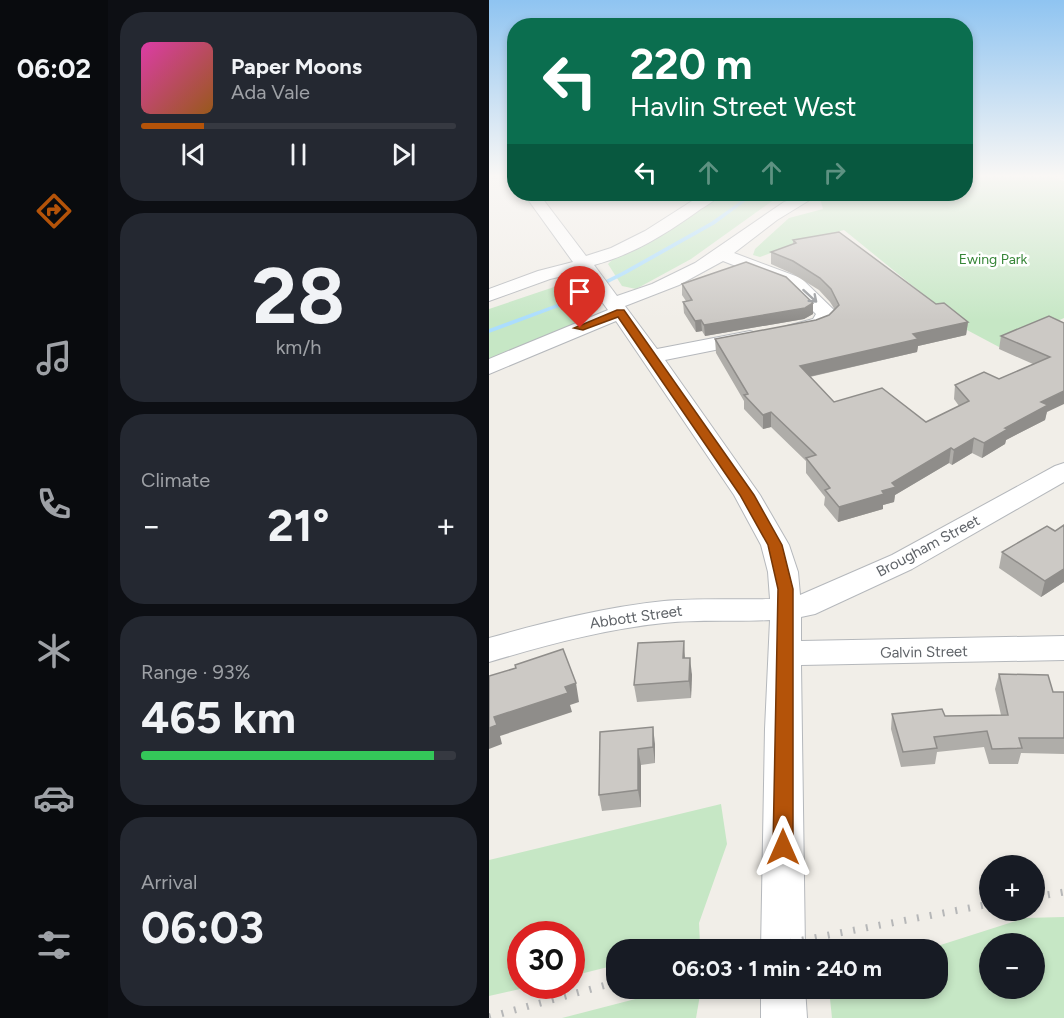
<!DOCTYPE html>
<meta charset="utf-8">
<style>
body{margin:0;font-family:Figtree,sans-serif;background:#242831;color:#f1f3f6;height:100vh;display:flex;flex-direction:column;font-size:22px;white-space:nowrap}
*{box-sizing:border-box;margin:0}
p{font-size:20px;color:#9ea1a6}
.icon{flex:none;width:33px;height:33px;fill:none;stroke:currentColor;stroke-width:2;stroke-linecap:round;stroke-linejoin:round}
.map{position:relative;flex:1;overflow:hidden}
.drawer{display:flex;flex-direction:column;gap:12px;padding:12px;background:#0d0f14;width:381px}
.drawer>*{flex:none}
.top-card{position:absolute;left:18px;top:18px;width:466px;height:183px;border-radius:24px;box-shadow:0 3px 9px #0003;background:#0b6e4f;color:#fff;overflow:hidden}
.tools{position:absolute;left:490px;top:855px;display:grid;gap:12px}
.tools a{display:grid;place-items:center;width:66px;height:66px;border-radius:50%;background:#171b24;box-shadow:0 3px 9px #0003;font-size:30px}
.speed{position:absolute;left:18px;top:921px;display:flex;gap:12px;font-size:30px;font-weight:700;text-align:center}
.speed>*{display:grid;place-content:center;width:78px;height:78px;border-radius:50%;background:#171b24;box-shadow:0 3px 9px #0003;line-height:1}
.speed .limit{border:9px solid #d22;background:#fff;color:#111}
.pin{position:absolute;display:grid;place-items:center;width:51px;height:51px;color:#fff;margin:-62px -26px;border-radius:50% 50% 50% 0;rotate:-45deg;box-shadow:0 0 6px #0007}
.pin .icon{rotate:45deg}
.me{position:absolute;width:66px;margin:-33px;rotate:0deg;stroke-linejoin:round;filter:drop-shadow(0 0 4px #0008)}
.turn{display:flex;align-items:center;gap:21px;height:126px;padding:0 24px;font-size:27px}
.turn .icon{width:78px;height:78px;stroke-width:2.5}
.turn b{display:block;font-size:42px;line-height:51px}
.lanes{display:flex;align-items:center;height:57px;padding:0 24px;background:#0003;justify-content:center;gap:30px;direction:ltr}
.lanes .off{opacity:.35}
.big{font-size:45px;font-weight:700;line-height:1.1}
.drawer .card{flex:1;display:flex;flex-direction:column;justify-content:center;gap:9px;min-width:0;padding:0 21px;border-radius:24px;background:#242831}
.drawer .dial{align-items:center;gap:0}
.dial b{font-size:78px;line-height:1}
.song{display:flex;align-items:center;gap:18px}
.cover{width:72px;height:72px;border-radius:9px;background:linear-gradient(135deg,hsl(320 70% 55%),hsl(30 70% 35%))}
.played{height:6px;border-radius:3px;background:linear-gradient(90deg,#b45309 20%,#363941 20%)}
.keys{display:flex;justify-content:space-around;direction:ltr}
.heat{display:flex;justify-content:space-between;align-items:center;font-size:33px;direction:ltr}
.charge{height:9px;border-radius:4px;background:linear-gradient(90deg,#34c759 93%,#363941 0)}
.trip{position:absolute;left:117px;top:939px;width:342px;height:60px;border-radius:24px;background:#171b24;box-shadow:0 3px 9px #0003;font-weight:700;line-height:60px;text-align:center}
main{display:flex;flex:1;min-height:0}
.menu{display:flex;flex-direction:column;width:108px;justify-content:space-around;align-items:center;background:#090b0e;color:#9ea1a6}
.menu .icon{width:42px;height:42px}
.menu .active{color:#b45309}
.menu b{font-size:27px;color:#f1f3f6}
.map>svg:first-child{display:block}
</style>
<main>
<nav class="menu">
<b>06:02</b>
<svg class="icon active" aria-label="directions" viewBox="0 0 24 24"><path d="M12 3l9 9-9 9-9-9zM9 14v-3h6M13 9l2 2-2 2"/></svg>
<svg class="icon" aria-label="music" viewBox="0 0 24 24"><path d="M9 18V5l10-2v13"/><circle cx="6" cy="18" r="3"/><circle cx="16" cy="16" r="3"/></svg>
<svg class="icon" aria-label="phone" viewBox="0 0 24 24"><path d="M5 4h4l2 5-3 2q2 4 5 5l2-3 5 2v4C11 20 4 13 5 4z"/></svg>
<svg class="icon" aria-label="climate" viewBox="0 0 24 24"><path d="M12 3v18M4 7l16 10M4 17L20 7"/></svg>
<svg class="icon" aria-label="car" viewBox="0 0 24 24"><path d="M5 17H2v-5l4-1 3-4h7l3 4 3 1v5h-3M9 17h6M6 11h13"/><circle cx="7" cy="17" r="2"/><circle cx="17" cy="17" r="2"/></svg>
<svg class="icon" aria-label="filters" viewBox="0 0 24 24"><path d="M4 7h16M4 17h16"/><circle cx="9" cy="7" r="2"/><circle cx="15" cy="17" r="2"/></svg>
</nav>
<section class="drawer">
<div class="card">
<div class="song"><i class="cover"></i><div><b>Paper Moons</b><p>Ada Vale</p></div></div>
<div class="played"></div>
<div class="keys"><svg class="icon" aria-label="previous" viewBox="0 0 24 24"><path d="M18 5L8 12l10 7zM5 5v14"/></svg><svg class="icon" aria-label="pause" viewBox="0 0 24 24"><path d="M8 5v14M16 5v14"/></svg><svg class="icon" aria-label="next" viewBox="0 0 24 24"><path d="M6 5l10 7-10 7zM19 5v14"/></svg></div>
</div>
<div class="card dial"><b>28</b><p>km/h</p></div>
<div class="card"><p>Climate</p>
<div class="heat"><a>−</a><b class="big">21°</b><a>+</a></div>
</div>
<div class="card"><p>Range · 93%</p><b class="big">465 km</b><div class="charge"></div></div>
<div class="card"><p>Arrival</p><b class="big">06:03</b></div>
</section>
<div class="map">
<svg width="575" height="1018" viewBox="0 0 575 1018">
<rect width="100%" height="100%" fill="#f1eee8"/>
<!-- green -->
<g fill="#c6e7c5" fill-rule="evenodd">
<polygon points="477,177 563,177 575,181 575,318 510,347 478,330 355,230 314,241 271,257 264,255 266,249 300,218 334,209 330,195 327,194 477,194"/>
<polygon points="228,194 293,194 202,259 147,289 133,286 119,264 125,258 145,250"/>
<polygon points="74,284 90,284 103,305 103,316 0,360 0,309"/>
<polygon points="232,804 238,844 210,923 211,944 190,949 128,950 127,965 83,976 82,934 32,934 32,986 44,986 0,996 0,860"/>
<path d="M575,917V1018H343L340,989L448,988V950L439,949L536,918ZM501,944H546V988H501Z"/>
<polygon points="185,989 212,989 207,1018 73,1018"/>
</g>
<g fill="none" stroke-linecap="round" stroke-linejoin="round">
<!-- stream -->
<polygon fill="#abddfe" fill-rule="evenodd" points="262,194 266,194 226,224 137,274 75,305 0,333 0,329 71,303 133,272 222,222"/>
<defs>
<g id="minor">
<path d="M35,194H50L97,256L122,248L156,231L214,194H230C227,201 216,206 209,211C177,234 143,255 105,265L128,296L163,284L206,263L295,202L311,196L319,201L288,220L245,253L312,278L348,313L338,327L305,336L298,334L295,330L298,326L324,319L327,314L298,286L234,261L190,285L136,306L168,349L261,331L268,333L271,337L268,341L261,343L176,360L271,495L300,545L309,572L311,595L403,555L566,466L575,463V482L423,569L326,614L312,617V641L575,636V660L312,665L316,950H272L276,729L281,620C246,622 211,619 175,623C116,629 57,645 0,662V638C57,622 116,607 175,601C211,598 246,600 281,599L279,572L272,545L245,495L127,321L0,374V359L119,310L91,272L61,279L0,301V289L49,271L84,262Z"/>
<polygon points="272,988 316,988 318,1018 272,1018"/>
</g>
</defs>
<!-- minor casing -->
<use href="#minor" stroke="#b5b8bc" stroke-width="2"/>
<!-- minor -->
<use href="#minor" fill="#fff" fill-rule="evenodd"/>
<!-- rail -->
<g stroke="#b6b7b8" stroke-width="7" stroke-dasharray="2 11" stroke-linecap="butt">
<polyline points="546,897 575,892"/>
<polyline points="262,950 501,904"/>
<polyline points="0,1017 128,982"/>
</g>
</g>
<!-- wall -->
<g fill="#afada9">
<polygon points="304,240 447,304 479,322 477,335 429,346 428,352 321,377 345,402 437,422 470,406 465,399 466,385 510,379 544,364 510,349 512,336 575,323 556,420 517,440 516,444 493,458 483,453 463,465 460,463 406,495 405,502 394,505 394,509 349,522 335,505 336,497 317,473 317,461 282,427 274,429 255,409 255,401 227,353 226,339 327,320 340,315 346,310 341,302 330,290 304,274 282,264 282,252 304,245"/>
<polygon points="193,284 324,314 315,319 216,336 213,331 207,332 195,313 194,302 197,301 193,295"/>
<polygon points="575,525 575,582 552,597 510,568 513,552 566,531"/>
<polygon points="196,658 203,675 202,698 148,702 145,685"/>
<polygon points="510,674 564,692 575,692 575,754 532,753 529,764 500,764 495,747 448,752 446,764 412,767 402,729 403,714 456,716 512,715 506,689"/>
<polygon points="111,732 166,744 166,763 152,765 152,807 113,811 110,795"/>
</g>
<!-- shaded-wall -->
<g fill="#8f8d8a">
<polygon points="324,303 324,314 315,319 216,336 215,325"/>
<polygon points="212,320 213,331 207,332 206,321"/>
<polygon points="479,322 477,335 429,346 428,352 310,379 311,366 424,334"/>
<polygon points="575,391 575,404 558,412 556,420 517,440 516,444 493,458 495,443 552,402"/>
<polygon points="282,412 282,427 274,429 274,415"/>
<polygon points="485,438 483,453 463,465 465,450"/>
<polygon points="462,448 460,463 406,495 405,502 394,505 394,509 349,522 350,507 393,491 403,483"/>
<polygon points="575,569 575,582 552,597 556,581"/>
<polygon points="195,641 196,658 194,658"/>
<polygon points="201,658 203,675 202,698 200,681"/>
<polygon points="87,683 90,702 81,705 83,712 11,736 13,744 0,749 0,728 5,717 76,687"/>
<polygon points="164,727 166,744 166,763 164,747"/>
<polygon points="149,749 152,765 152,807 149,790"/>
</g>
<!-- building -->
<g fill="#ccc9c5" stroke="#8f8d8a" stroke-width="1.5">
<polygon points="350,232 447,304 455,303 479,322 424,334 429,339 311,366 345,402 393,388 437,422 480,401 466,385 495,372 510,379 561,357 512,336 560,316 575,323 575,391 552,402 559,405 516,428 519,429 495,443 485,438 465,450 462,448 403,483 407,487 393,491 395,494 350,507 336,490 341,488 317,458 327,455 282,412 274,415 255,395 259,394 226,339 327,320 340,315 350,305 342,289 331,278 304,261 282,252 307,243 304,240"/>
<polygon points="257,262 297,277 324,303 316,308 215,325 212,320 206,321 194,302 203,300 193,284"/>
<polygon points="575,525 575,569 556,581 513,552 558,526 566,531"/>
<polygon points="195,641 194,658 201,658 200,681 145,685 149,643"/>
<polygon points="74,649 87,683 76,687 79,693 5,717 8,725 0,728 0,676 27,668 26,665"/>
<polygon points="510,674 559,675 564,692 575,692 575,738 530,738 533,748 503,749 498,731 445,737 448,748 414,752 403,714 453,709 456,716 519,715"/>
<polygon points="164,727 164,747 149,749 149,790 110,795 111,732"/>
</g>
<!-- one-way arrows -->
<defs><path id="oneway-shaft" d="M-6 0H5M1.5-3L5.5 0L1.5 3" fill="none" stroke-width="1.6" stroke-linecap="round" stroke-linejoin="round" transform="scale(1.5)"/></defs>
<use stroke="#979a9d" href="#oneway-shaft" transform="translate(321 296) rotate(42)"/>
<!-- sky -->
<linearGradient id="sky" x2="0" y2="1"><stop stop-color="#8fc4f1"/><stop offset="0.55" stop-color="#f9f7f5"/><stop offset="1" stop-color="#f9f7f5" stop-opacity="0"/></linearGradient>
<rect width="575" height="320" fill="url(#sky)"/>
<!-- route -->
<polygon fill="#b45309" stroke="#753606" stroke-width="1.5" points="128,310 135,310 265,495 293,545 304,589 304,847 301,854 294,856 286,854 284,847 289,589 279,545 251,495 129,317 94,330 85,328"/>
<g text-anchor="middle" dominant-baseline="central" stroke-width="5" stroke-linejoin="round" paint-order="stroke">
<!-- far-park labels -->
<g font-size="14" fill="#378638" stroke="#fff">
<text x="504" y="259">Ewing Park</text>
</g>
<!-- street labels -->
<g font-size="15" fill="#5f6368" stroke="#fff">
<text transform="translate(439 546) rotate(-28)">Brougham Street</text>
<text transform="translate(147 617) rotate(-8)">Abbott Street</text>
<text transform="translate(435 652) rotate(-1)">Galvin Street</text>
</g>
</g>
</svg>
<div class="tools">
<a>+</a>
<a>−</a>
</div>
<div class="speed"><div class="limit">30</div></div>
<div class="pin" style="left:91px;top:328px;background:#d93025"><svg class="icon" aria-label="arrive" viewBox="0 0 24 24"><path d="M6 21V4h12l-3 4 3 4H6"/></svg></div>
<svg class="me" style="left:294px;top:847px" viewBox="-20 -20 40 40"><path d="M0-17L14 15 0 8-14 15z" fill="#b45309" stroke="#fff" stroke-width="4"/></svg>
<div class="trip">06:03 · 1 min · 240 m</div>
<div class="top-card">
<div class="turn"><svg class="icon" aria-label="left" viewBox="0 0 24 24"><path d="M17 20v-9H6M10 6l-5 5 5 5"/></svg><div><b>220 m</b>Havlin Street West</div></div>
<div class="lanes"><svg class="icon" aria-label="left" viewBox="0 0 24 24"><path d="M17 20v-9H6M10 6l-5 5 5 5"/></svg><svg class="icon off" aria-label="ahead" viewBox="0 0 24 24"><path d="M12 20V5M6 11l6-6 6 6"/></svg><svg class="icon off" aria-label="ahead" viewBox="0 0 24 24"><path d="M12 20V5M6 11l6-6 6 6"/></svg><svg class="icon off" aria-label="right" viewBox="0 0 24 24"><path d="M7 20v-9h11M14 6l5 5-5 5"/></svg></div>
</div>
</div>
</main>
